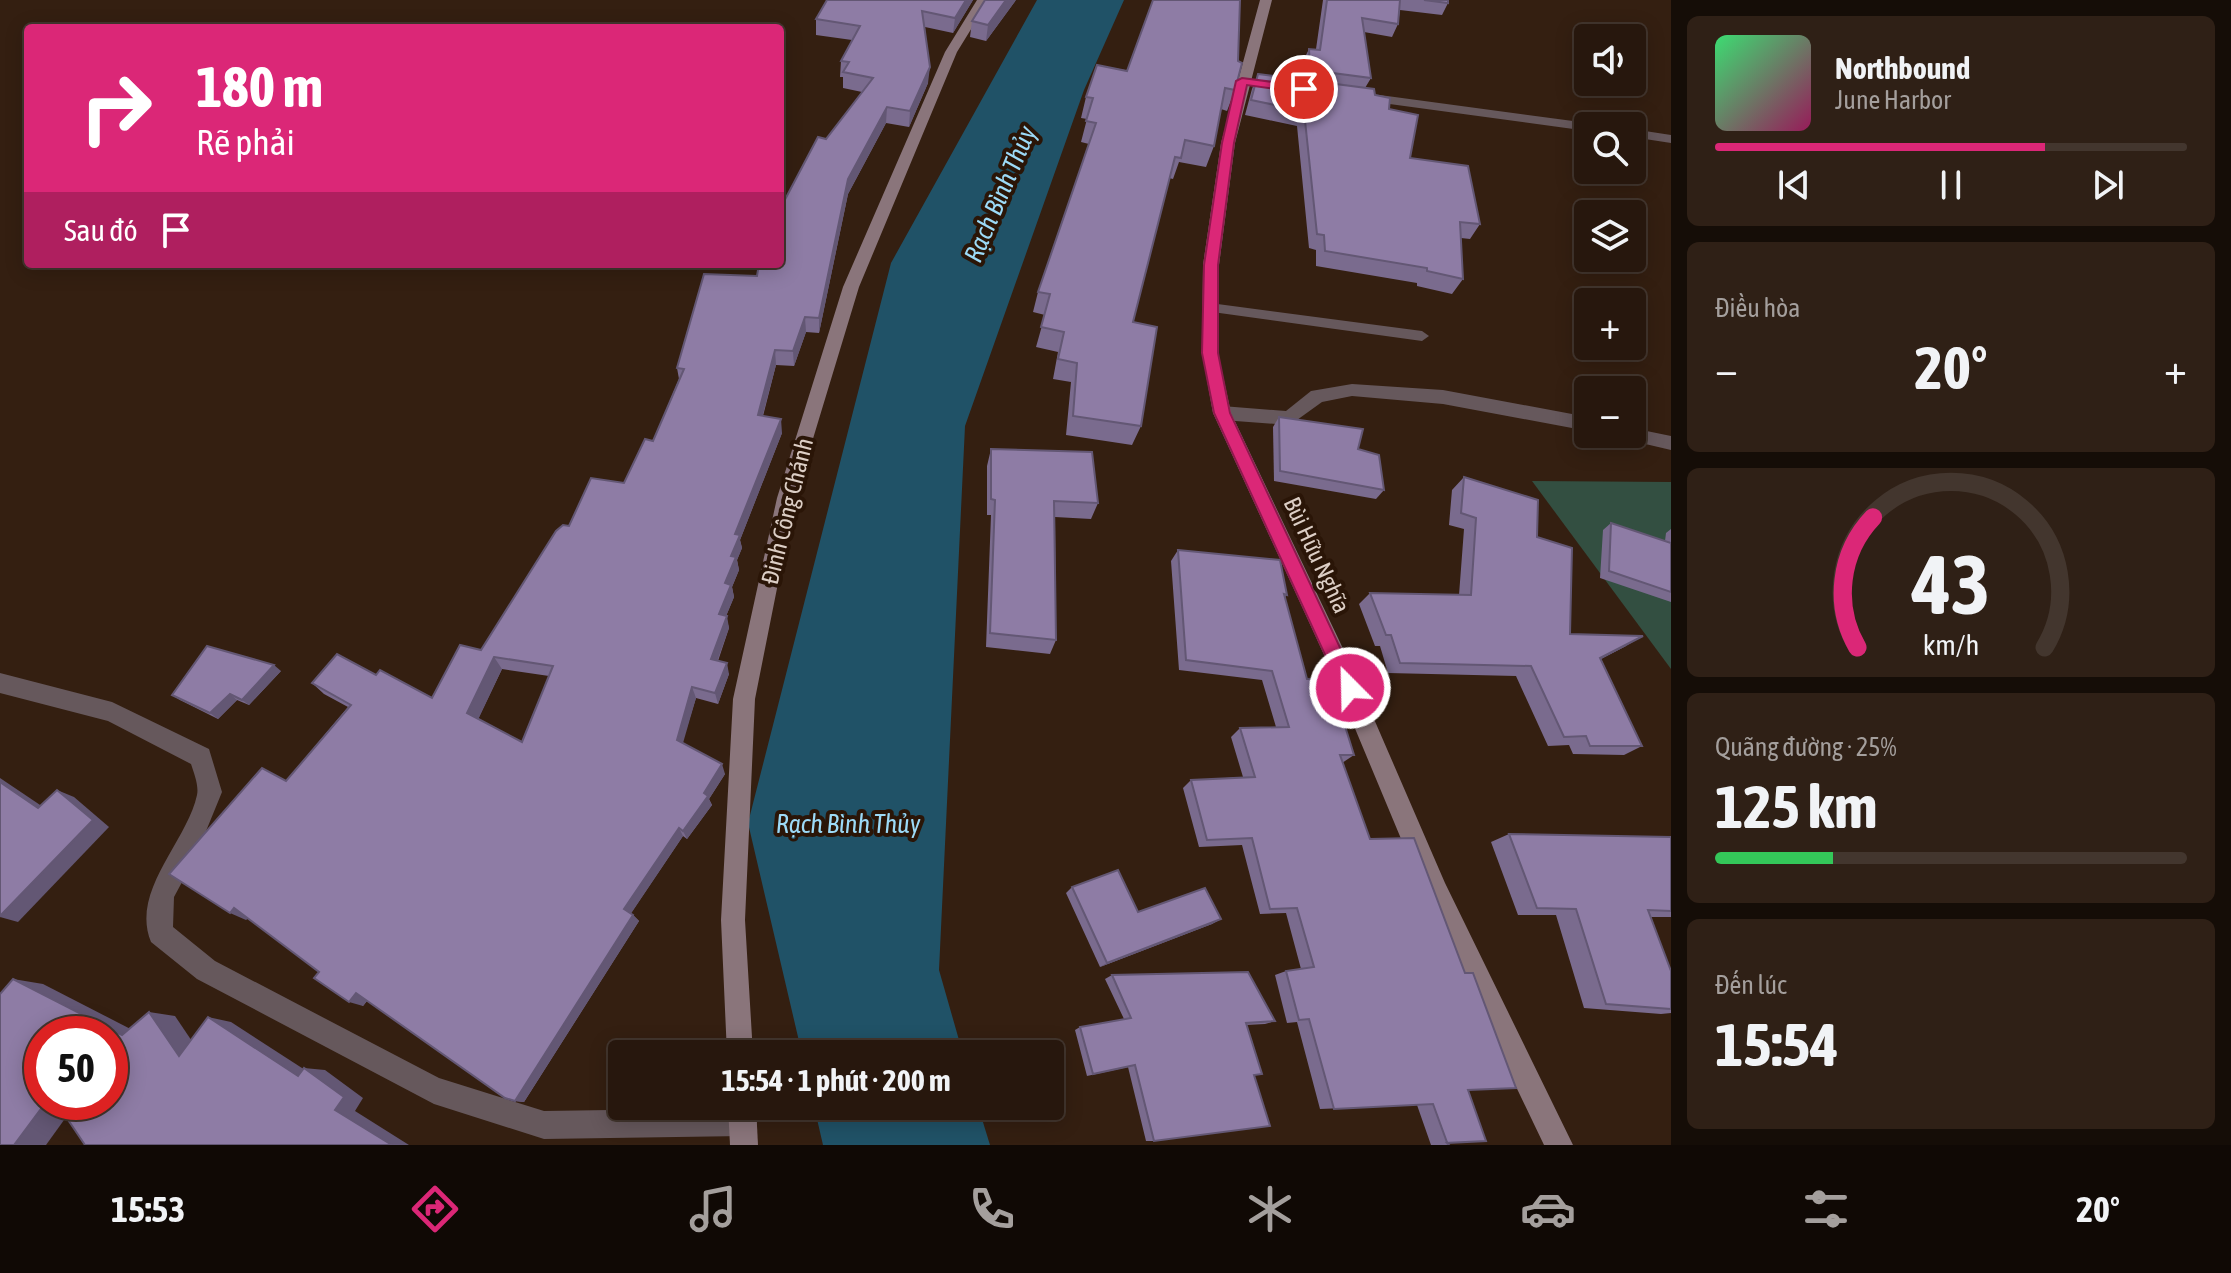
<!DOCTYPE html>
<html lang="vi">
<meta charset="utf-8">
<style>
body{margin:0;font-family:"Asap Condensed",sans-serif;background:#2f2016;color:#f1f3f6;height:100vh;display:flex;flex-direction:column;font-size:30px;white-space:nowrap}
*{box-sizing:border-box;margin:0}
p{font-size:26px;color:#a49f9d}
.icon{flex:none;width:44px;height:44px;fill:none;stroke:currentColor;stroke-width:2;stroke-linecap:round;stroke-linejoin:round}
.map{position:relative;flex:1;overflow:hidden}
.side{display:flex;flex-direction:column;gap:16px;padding:16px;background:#150d07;width:560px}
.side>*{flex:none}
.banner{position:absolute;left:24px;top:24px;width:760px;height:244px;border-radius:8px;box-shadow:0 4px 20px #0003,0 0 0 2px #43362e;background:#db2777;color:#fff;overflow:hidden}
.fabs{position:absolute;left:1574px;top:24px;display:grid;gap:16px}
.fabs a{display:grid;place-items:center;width:72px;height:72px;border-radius:8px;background:#27170d;box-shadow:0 4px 20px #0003,0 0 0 2px #43362e;font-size:40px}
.speed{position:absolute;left:24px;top:1016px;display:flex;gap:16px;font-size:40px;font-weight:700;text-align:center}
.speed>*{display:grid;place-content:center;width:104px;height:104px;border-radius:50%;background:#27170d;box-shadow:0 4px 20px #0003,0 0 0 2px #43362e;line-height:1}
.speed .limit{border:12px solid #d22;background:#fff;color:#111}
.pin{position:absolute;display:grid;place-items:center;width:68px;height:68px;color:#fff;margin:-34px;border:4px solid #fff;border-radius:50%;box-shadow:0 2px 8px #0007}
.me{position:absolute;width:88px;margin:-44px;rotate:337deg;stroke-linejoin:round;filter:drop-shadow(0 0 6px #0008)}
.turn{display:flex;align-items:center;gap:28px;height:168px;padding:0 40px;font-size:36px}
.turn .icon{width:104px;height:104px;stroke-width:2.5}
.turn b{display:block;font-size:56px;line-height:68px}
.then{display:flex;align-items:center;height:76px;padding:0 40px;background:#0003;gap:16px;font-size:30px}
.big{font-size:60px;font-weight:700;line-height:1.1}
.side .widget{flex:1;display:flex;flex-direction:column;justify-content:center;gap:12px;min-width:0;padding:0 28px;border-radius:12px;background:#2f2016}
.side .dial{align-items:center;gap:0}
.dial svg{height:208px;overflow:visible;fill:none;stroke:#43362e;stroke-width:7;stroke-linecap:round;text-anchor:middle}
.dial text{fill:#f1f3f6;stroke:none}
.song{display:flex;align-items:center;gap:24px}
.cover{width:96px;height:96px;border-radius:12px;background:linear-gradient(135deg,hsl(140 70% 55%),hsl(330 70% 35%))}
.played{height:8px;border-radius:4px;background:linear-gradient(90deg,#db2777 70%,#43362e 70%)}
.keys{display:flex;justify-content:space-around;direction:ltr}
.heat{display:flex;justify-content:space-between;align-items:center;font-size:44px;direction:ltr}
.charge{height:12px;border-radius:6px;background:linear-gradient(90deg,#34c759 25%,#43362e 0)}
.trip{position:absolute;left:608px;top:1040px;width:456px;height:80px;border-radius:8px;background:#27170d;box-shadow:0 4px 20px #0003,0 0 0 2px #43362e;font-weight:700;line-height:80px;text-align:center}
.dock{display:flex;height:128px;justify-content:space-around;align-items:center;background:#100905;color:#a49f9d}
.dock .icon{width:56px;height:56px}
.dock .selected{color:#db2777}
.dock b{font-size:36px;color:#f1f3f6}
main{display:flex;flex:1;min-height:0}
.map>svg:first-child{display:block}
</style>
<main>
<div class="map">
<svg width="1671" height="1145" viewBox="0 0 1671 1145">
<rect width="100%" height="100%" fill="#341f11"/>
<!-- green -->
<polygon fill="#334f41" points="1532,481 1671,482 1671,669"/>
<!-- water -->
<g fill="#205267">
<polygon points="1037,0 1124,0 1084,90 965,426 939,970 963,1054 802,1054 748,823 891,263"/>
<polygon points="814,1106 978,1106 990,1145 823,1145"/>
</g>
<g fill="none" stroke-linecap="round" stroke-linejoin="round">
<!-- lane -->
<polygon fill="#66585c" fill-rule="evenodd" points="1210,303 1422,331 1429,336 1422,341 1205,311 1203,308"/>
<!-- street -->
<g fill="#66585c" fill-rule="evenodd">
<polygon points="1365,93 1588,123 1594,126 1588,126 1588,131 1360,100 1360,94"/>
<polygon points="1632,129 1671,135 1671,143 1632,137"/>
<polygon points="1352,384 1443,390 1588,417 1588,431 1443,404 1352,396 1322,402 1290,425 1222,420 1213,413 1222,406 1286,411 1311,391"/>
<polygon points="1632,428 1671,436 1671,450 1624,439 1621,434 1632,434"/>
<path d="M0,673L112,702L209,749L222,792L195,858L174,897L173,927L215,961L439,1078L544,1111L743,1108L753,1112L757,1122L753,1132L743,1136L544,1139L434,1104L197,979L151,942C130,891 187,842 197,795C199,786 194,773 191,764L108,721L0,693Z"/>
</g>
<!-- secondary -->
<g fill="#8a757b" fill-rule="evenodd">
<polygon points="977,0 989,0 957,52 859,287 795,498 755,699 745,920 753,1054 727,1054 721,920 733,699 777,498 843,287 945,52"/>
<polygon points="1260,0 1272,0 1235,143 1219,265 1218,353 1231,413 1348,659 1445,883 1573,1145 1544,1145 1427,901 1326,659 1213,413 1202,353 1203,265 1221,143"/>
<polygon points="728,1106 756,1106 758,1145 730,1145"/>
</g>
</g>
<!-- wall -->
<g fill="#7a6b8e" fill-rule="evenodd">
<path d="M973,0L953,33L925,27L928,83L909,127L886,123L848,194L819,333L806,332L794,366L776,365L763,416L782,433L740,540L742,548L737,560L739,570L732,587L734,597L726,616L729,628L718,661L729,674L718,704L696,698L682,743L725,774L709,799L712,805L687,839L683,836L631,913L639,921L524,1102L515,1101L367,1001L363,1006L248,918L246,920L286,781L348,707L324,694L312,683L376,675L432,698L481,650L569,526L624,483L653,441L679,379L677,368L757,276L826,139L862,92L843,88V77H840L841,61L852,40L816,35V19ZM502,669L549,676L522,742L478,719Z"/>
<polygon points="1016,0 986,41 970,37 972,21"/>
<polygon points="1323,0 1448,0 1448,3 1442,15 1400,10 1398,24 1392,37 1364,32 1371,78 1365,88 1375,95 1389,109 1410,158 1480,224 1470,239 1461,238 1463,279 1452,294 1417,286 1417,283 1316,266 1316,250 1309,248 1297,126 1245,115 1252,89 1258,74 1304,80 1303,61 1309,49 1316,49"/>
<polygon points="1097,65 1235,90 1227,111 1221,109 1214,146 1206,167 1179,162 1173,179 1169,178 1133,322 1141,426 1132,445 1066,435 1071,382 1053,379 1058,352 1036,347 1045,315 1033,312 1038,292 1089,144 1081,142 1087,119 1081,118 1086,97"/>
<polygon points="1279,417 1358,449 1384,490 1376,499 1274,481 1273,427"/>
<polygon points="991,449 1098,503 1091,519 1055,517 1056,640 1050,654 986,647 991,515 987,515 987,466"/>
<polygon points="1464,477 1537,537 1570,634 1626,646 1601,659 1642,746 1624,755 1573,754 1569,745 1548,746 1516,676 1388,673 1380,646 1375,646 1359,604 1370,593 1459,595 1464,529 1449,525 1452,490"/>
<polygon points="1611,523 1665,541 1666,533 1671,529 1671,602 1600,578 1603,530"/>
<polygon points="1178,550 1287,595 1285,597 1307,679 1354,755 1342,763 1370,839 1468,1091 1447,1143 1449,1145 1431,1145 1417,1105 1320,1109 1297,1022 1287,1023 1275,975 1286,971 1301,969 1286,913 1260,914 1242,845 1199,847 1183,788 1191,780 1243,777 1231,737 1240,728 1276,727 1262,680 1179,670 1171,561"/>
<polygon points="281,671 249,705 237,700 218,719 180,700 172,695"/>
<polygon points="1509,834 1671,837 1671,917 1651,917 1671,971 1671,1013 1661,1014 1584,1008 1556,915 1518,915 1491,842"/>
<polygon points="1072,887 1138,912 1221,919 1212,924 1100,967 1066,893"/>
<polygon points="1112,975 1275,1021 1265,1024 1246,1025 1254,1075 1154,1141 1146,1141 1128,1067 1087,1076 1075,1030 1080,1027 1124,1019 1105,979"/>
</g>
<!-- shaded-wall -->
<g fill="#635774">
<polygon points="966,0 973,0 953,33 955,18"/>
<polygon points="1006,0 1016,0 986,41 988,25"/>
<polygon points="930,67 928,83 909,127 910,111"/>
<polygon points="887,107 886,123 848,194 819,333 819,318 848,179"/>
<polygon points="805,317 806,332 794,366 793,351"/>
<polygon points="775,350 776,365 759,429 758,415"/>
<polygon points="781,419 782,433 740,540 742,548 737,560 739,570 732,587 734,597 722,626 719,614 735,534"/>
<polygon points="727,616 729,628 714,670 711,659"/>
<polygon points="1643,636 1626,646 1584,668 1600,658"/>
<polygon points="494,657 502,669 476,724 467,713"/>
<polygon points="727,663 729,674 718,704 715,693"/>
<polygon points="274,665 281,671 249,705 242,700"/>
<polygon points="692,687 696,698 681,750 677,740"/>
<polygon points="230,694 237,700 218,719 210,713"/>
<polygon points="722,764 725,774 709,799 712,805 687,839 683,831 704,793"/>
<polygon points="0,778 55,815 38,808 0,782"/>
<polygon points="57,790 74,797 109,827 18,922 0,917"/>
<polygon points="679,828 683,836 630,915 624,909"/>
<polygon points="234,908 251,914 246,920 230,913"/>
<polygon points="633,915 639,921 524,1102 515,1101"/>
<polygon points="1221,919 1212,924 1100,967 1107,963"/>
<polygon points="13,979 43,984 148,1038 122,1035"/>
<polygon points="356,993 370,997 363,1006 349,1002"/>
<polygon points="149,1012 175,1016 204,1059 179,1056"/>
<polygon points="208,1017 231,1022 319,1079 298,1076"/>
<polygon points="304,1068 325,1070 363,1098 355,1111 409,1145 391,1145 335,1110"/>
<polygon points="46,1102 77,1102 46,1145 14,1145"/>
</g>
<!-- building -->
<g fill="#8e7ca5" stroke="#635774" stroke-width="2" fill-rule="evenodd">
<path d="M827,0H966L955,18L922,11L930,67L910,111L887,107L848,179L819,318L805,317L793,351L775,350L758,415L781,419L735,534L740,535L731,556L736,557L725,583L731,585L719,614L727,616L711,659L727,663L715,693L692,687L677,740L722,764L704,793L708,796L683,831L679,828L624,909L633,915L515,1101L505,1098L356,993L349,1002L314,978L319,972L234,908L230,913L169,874L262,768L286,781L351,705L312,683L337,654L376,675L380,670L432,698L460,645L481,650L556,531L563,525L569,526L591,478L624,483L645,439L653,441L684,369L677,368L704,274L757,276L759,264H780V209L818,137L826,139L873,78L843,72L849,62L841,61L860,26L816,19ZM494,657L553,666L522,742L467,713Z"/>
<polygon points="985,0 1006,0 988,25 972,21"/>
<polygon points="1153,0 1240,0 1238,61 1242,63 1235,90 1225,88 1214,146 1185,140 1181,158 1175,157 1133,322 1157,327 1141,426 1073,416 1077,363 1058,359 1064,332 1041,327 1050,294 1038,292 1096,123 1086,121 1093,98 1086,97 1097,65 1127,71"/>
<polygon points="1327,0 1400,0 1398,24 1362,18 1371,78 1310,70 1309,49 1320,50"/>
<polygon points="1424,0 1448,0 1448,3"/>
<polygon points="1258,74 1374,89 1375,95 1390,98 1389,109 1418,115 1410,158 1468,166 1480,224 1460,222 1463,279 1427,271 1427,268 1325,251 1324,235 1317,234 1304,111 1251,100"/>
<polygon points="1279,417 1363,429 1358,449 1379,455 1384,490 1280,471"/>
<polygon points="991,449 1092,452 1098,503 1054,501 1056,640 990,633 995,500 991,499"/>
<polygon points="1464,477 1538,500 1537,537 1572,548 1570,634 1643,636 1600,658 1642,746 1590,746 1586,736 1564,737 1531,666 1400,663 1391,635 1386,635 1370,593 1471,595 1476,518 1461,513"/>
<polygon points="1611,523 1671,543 1671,592 1609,571"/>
<polygon points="1178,550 1280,560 1287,595 1284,594 1307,679 1330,678 1354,755 1340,755 1370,839 1414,838 1465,973 1473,973 1516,1088 1468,1090 1486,1141 1447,1143 1449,1145 1448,1145 1433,1104 1334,1109 1309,1019 1299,1020 1286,971 1314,967 1297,908 1270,909 1252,838 1207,840 1191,780 1255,777 1240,728 1289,727 1272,671 1186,660"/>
<polygon points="207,646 274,665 242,700 230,694 210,713 172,695"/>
<polygon points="0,782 38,808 57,790 93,820 0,916"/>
<polygon points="1509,834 1671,837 1671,911 1648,910 1671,971 1671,1009 1606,1004 1576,909 1537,908"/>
<polygon points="1118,870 1138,912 1205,888 1221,919 1107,963 1072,887"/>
<polygon points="1248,972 1275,1021 1246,1023 1262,1074 1254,1075 1270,1126 1154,1141 1135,1065 1093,1074 1080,1027 1131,1018 1112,975"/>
<polygon points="13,979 122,1035 149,1012 179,1056 208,1017 298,1076 304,1068 344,1097 335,1110 392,1145 85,1145 56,1102 110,1102 110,1034 42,1034 42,1102 46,1102 14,1145 0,1145 0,994"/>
</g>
<!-- route -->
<polygon fill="#db2777" stroke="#8e194d" stroke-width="2" points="1242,78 1304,86 1310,89 1304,93 1247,85 1234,143 1218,265 1218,353 1230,413 1359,688 1357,694 1350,697 1343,694 1214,413 1202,353 1204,265 1222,143 1236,81"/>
<g text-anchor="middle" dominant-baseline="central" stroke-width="8" stroke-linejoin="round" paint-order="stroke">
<!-- street labels -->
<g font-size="24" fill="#dccec5" stroke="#2a1507">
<text transform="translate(787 511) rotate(-76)">Đinh Công Chánh</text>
<text transform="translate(1317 555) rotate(65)">Bùi Hữu Nghĩa</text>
</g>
<!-- water labels -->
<g font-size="26" font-style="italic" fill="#9cdaf7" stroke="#2a1507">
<text transform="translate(1000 194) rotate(-67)">Rạch Bình Thủy</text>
<text x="848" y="824">Rạch Bình Thủy</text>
</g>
</g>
</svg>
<div class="fabs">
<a><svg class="icon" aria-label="sound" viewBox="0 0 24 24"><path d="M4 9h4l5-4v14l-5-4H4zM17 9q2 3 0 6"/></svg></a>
<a><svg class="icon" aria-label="search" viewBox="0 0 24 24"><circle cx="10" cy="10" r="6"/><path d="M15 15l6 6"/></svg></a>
<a><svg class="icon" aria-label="layers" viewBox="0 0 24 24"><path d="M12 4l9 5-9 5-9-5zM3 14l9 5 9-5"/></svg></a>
<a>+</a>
<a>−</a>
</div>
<div class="speed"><div class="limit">50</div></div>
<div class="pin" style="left:1304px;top:89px;background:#d93025"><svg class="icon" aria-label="arrive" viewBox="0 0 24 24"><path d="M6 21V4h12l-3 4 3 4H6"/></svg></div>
<svg class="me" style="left:1350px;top:688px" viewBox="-20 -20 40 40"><circle r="17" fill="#db2777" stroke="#fff" stroke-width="3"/><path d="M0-11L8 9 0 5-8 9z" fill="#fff"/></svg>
<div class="trip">15:54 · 1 phút · 200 m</div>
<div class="banner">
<div class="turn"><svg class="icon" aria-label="right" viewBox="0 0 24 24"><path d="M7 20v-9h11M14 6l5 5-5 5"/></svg><div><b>180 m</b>Rẽ phải</div></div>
<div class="then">Sau đó<svg class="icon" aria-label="arrive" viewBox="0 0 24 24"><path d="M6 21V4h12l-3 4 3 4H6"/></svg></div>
</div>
</div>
<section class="side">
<div class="widget">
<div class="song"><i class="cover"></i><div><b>Northbound</b><p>June Harbor</p></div></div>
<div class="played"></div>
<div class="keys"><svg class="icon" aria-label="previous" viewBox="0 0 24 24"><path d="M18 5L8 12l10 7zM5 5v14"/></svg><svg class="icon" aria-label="pause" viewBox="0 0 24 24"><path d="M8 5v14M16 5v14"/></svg><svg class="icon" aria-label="next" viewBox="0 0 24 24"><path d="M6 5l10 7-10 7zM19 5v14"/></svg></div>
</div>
<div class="widget"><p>Điều hòa</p>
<div class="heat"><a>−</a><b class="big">20°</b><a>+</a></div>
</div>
<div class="widget dial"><svg viewBox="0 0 100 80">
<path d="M14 69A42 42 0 1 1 86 69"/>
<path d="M14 69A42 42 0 0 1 20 19" stroke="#db2777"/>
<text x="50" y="56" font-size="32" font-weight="700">43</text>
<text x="50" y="72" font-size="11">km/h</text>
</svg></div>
<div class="widget"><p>Quãng đường · 25%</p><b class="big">125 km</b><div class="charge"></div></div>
<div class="widget"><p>Đến lúc</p><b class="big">15:54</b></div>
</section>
</main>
<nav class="dock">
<b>15:53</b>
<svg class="icon selected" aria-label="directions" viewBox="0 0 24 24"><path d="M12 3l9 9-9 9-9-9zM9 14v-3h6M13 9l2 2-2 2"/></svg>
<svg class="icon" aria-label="music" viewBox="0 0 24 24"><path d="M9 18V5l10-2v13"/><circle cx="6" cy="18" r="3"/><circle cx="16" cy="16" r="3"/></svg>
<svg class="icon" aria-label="phone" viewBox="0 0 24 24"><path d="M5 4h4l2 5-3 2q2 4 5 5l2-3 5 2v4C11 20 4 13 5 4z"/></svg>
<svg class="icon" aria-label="climate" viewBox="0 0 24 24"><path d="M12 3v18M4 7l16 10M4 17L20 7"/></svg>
<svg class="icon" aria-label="car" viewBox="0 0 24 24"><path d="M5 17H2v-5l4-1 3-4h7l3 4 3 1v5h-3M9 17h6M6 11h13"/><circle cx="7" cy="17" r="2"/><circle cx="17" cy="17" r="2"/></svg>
<svg class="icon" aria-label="filters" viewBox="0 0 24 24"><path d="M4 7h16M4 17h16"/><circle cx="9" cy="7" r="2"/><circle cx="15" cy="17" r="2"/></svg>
<b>20°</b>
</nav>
